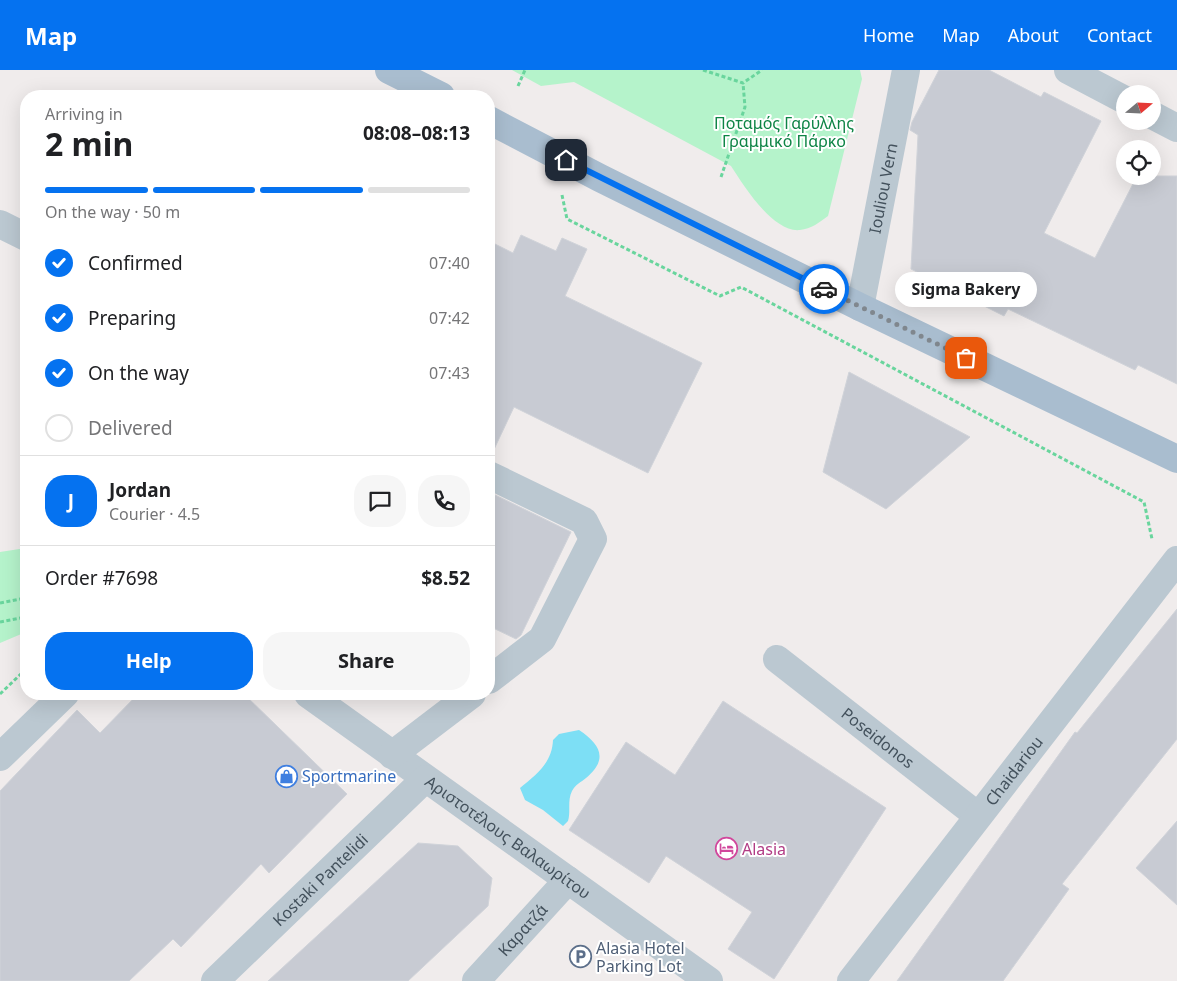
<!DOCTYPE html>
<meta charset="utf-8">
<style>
body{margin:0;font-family:"Noto Sans",sans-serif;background:#f6f6f6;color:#202124;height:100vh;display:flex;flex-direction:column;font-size:19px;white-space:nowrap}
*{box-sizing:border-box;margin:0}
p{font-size:16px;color:#757577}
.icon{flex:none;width:28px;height:28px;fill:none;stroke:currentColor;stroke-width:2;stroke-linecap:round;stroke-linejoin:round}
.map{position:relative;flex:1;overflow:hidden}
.drawer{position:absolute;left:20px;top:20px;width:475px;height:610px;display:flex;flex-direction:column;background:#fff;border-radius:20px;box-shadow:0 5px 20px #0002}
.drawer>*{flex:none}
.needle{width:32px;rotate:71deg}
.fabs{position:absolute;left:1116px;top:15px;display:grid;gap:10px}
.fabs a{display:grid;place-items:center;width:45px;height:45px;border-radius:50%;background:#fff;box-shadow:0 5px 20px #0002;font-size:25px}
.pin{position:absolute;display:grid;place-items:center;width:42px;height:42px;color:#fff;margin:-21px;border-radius:10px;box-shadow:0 2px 8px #0006}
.courier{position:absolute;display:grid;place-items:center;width:50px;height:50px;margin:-25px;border:4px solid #0572f0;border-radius:50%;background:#fff;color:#222;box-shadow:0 1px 6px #0007}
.bubble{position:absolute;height:35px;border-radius:18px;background:#fff;box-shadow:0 5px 20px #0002;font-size:16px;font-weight:700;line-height:35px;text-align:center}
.headline em{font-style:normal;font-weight:700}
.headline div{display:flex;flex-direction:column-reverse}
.headline{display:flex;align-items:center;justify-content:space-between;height:85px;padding:0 25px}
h1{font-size:32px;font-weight:700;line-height:38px}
.bar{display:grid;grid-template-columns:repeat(4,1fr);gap:8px 5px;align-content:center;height:60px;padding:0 25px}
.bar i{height:6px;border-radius:4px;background:#e0e0e0}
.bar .active{background:#0572f0}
.bar p{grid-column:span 4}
.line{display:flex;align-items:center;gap:12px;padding:0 25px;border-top:1px solid #e0e0e0}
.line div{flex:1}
.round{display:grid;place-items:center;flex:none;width:52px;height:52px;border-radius:20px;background:#f6f6f6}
ol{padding:0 25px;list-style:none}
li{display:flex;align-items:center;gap:15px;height:55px}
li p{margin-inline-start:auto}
li .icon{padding:5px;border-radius:50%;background:#0572f0;color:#fff;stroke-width:4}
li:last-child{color:#757577}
li i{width:28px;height:28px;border:2px solid #e0e0e0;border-radius:50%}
.action{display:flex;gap:10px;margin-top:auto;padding:10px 25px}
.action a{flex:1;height:58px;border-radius:20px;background:#0572f0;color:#fff;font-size:20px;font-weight:700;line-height:58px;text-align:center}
.action a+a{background:#f6f6f6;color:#202124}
header{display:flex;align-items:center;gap:30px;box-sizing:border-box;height:70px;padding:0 25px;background:#0572f0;color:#fff}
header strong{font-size:24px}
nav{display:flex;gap:28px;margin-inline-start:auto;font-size:18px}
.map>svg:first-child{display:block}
</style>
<header>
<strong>Map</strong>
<nav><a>Home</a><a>Map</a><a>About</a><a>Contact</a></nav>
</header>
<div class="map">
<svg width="1177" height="911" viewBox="0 0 1177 911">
<rect width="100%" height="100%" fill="#f0ecec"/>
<g fill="#b5f3cb">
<path d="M512,0h348l2,9 -34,137c-8,6 -17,13 -28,14 -27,3 -56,-44 -69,-64l-157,-84 -33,4z"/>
<path d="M26,478v84l-26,11v-91z"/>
</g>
<path fill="#7ddff5" d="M579,660c21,14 30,29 7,48 -5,4 -11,7 -14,13 -5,10 -1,20 -4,30l-5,5 -20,-16 -18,-10 -5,-12c17,-14 32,-25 33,-48l6,-6z"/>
<g fill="#c8cbd3" stroke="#d0d3d9">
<path d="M939,0h50l52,27 3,-5 57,29 -57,112 51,25 42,-82h40v208l-39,-19 -3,5 -127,-61 -4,7 -93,-47 7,-134 -8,-5 2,-8z"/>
<path d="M521,165l35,16 6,-13 25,11 -22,47 137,67 -54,110 -134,-66 -25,53v-219l24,12z"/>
<path d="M849,302l121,65 -84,72 -63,-37z"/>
<path d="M489,422l82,40 -50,103 -5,4 -27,-13z"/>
<path d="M1177,539v130l-115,145 7,5 -66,92h-106l178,-249 2,1z"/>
<path d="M138,624h106l103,100 -78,79 -8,-9 -80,83 -8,-8 -44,42h-129v-190l77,-81 23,23z"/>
<path d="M723,631l163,107 -112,171 -46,-30 24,-37 -86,-56 -17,27 -80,-53 57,-88 49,33z"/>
<path d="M1177,751v84l-41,-37z"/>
<path d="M418,773l40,3 34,32 -4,28 -80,75h-140z"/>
</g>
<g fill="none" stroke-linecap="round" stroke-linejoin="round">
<g stroke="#69d59d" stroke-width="3" stroke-dasharray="4 2.5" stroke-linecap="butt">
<path d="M703,0l40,13 19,-13"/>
<path d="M518,16l7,-16"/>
<path d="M721,107l24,-70 -2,-24"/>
<path d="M562,125l5,24 153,77 21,-9 403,215 8,37"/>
<path d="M0,533l26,-5"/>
<path d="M0,552l26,-5"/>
<path d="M0,624l26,-25"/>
</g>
<g stroke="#bbc8d1" stroke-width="28">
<path d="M1068,0l57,30"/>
<path d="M1152,45l25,13"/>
<path d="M0,154l26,13"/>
<path id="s1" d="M860,237l46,-237"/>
<path d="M489,405l95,46 9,18 -51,100 -53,41"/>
<path id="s2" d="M777,589l201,157"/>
<path id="s3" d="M308,624l401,287"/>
<path d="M392,685l80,-61"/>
<path d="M0,687l65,-63"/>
<path id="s4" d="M215,911l210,-202"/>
<path id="s5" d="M476,911l92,-101"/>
<path id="s6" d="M851,911l326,-421"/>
</g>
<g stroke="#a9bdcf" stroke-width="28">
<path d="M389,0l52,26"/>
<path d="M489,50l111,58 260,129 317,152"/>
</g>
</g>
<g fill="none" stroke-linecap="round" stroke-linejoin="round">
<path stroke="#80878e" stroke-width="5" stroke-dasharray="0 9" d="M824,219l142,69"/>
<path stroke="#0572f0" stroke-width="6" d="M566,90l258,129"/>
</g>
<defs>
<symbol id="shop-ring" viewBox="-11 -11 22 22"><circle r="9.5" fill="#fff" stroke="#3f7fe0" stroke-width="1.5"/><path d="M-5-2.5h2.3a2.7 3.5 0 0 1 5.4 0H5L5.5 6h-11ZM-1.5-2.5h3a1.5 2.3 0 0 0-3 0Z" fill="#3f7fe0"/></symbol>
<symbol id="hotel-ring" viewBox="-11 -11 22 22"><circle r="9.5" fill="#fff" stroke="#d1479c" stroke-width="1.5"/><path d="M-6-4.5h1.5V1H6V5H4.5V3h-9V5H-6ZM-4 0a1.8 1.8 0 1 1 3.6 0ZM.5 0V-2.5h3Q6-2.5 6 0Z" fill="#d1479c"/></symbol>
<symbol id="parking-ring" viewBox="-11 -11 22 22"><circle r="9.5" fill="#fff" stroke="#5c6f8a" stroke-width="1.5"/><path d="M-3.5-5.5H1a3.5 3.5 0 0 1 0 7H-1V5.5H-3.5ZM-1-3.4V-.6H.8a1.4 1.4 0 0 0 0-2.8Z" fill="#5c6f8a"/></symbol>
</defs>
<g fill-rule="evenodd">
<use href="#shop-ring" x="274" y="694" width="25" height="25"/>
<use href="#hotel-ring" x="714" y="766" width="25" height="25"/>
<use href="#parking-ring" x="568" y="874" width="25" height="25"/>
</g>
<g text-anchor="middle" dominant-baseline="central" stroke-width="4" stroke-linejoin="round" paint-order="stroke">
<g font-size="16" fill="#0d8445" stroke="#fff">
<text x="784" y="53">Ποταμός Γαρύλλης<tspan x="784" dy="18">Γραμμικό Πάρκο</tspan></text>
</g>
<g font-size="16" fill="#43515c" stroke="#fff">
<text stroke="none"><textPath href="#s1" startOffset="121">Iouliou Vern</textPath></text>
<text stroke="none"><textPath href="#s2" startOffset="128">Poseidonos</textPath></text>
<text stroke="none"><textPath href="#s6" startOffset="266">Chaidariou</textPath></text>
<text stroke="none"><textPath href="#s3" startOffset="246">Αριστοτέλους Βαλαωρίτου</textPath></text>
<text stroke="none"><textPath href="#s4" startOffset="146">Kostaki Pantelidi</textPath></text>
<text stroke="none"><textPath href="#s5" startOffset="69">Καρατζά</textPath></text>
</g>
<g font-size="16" fill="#366cbe" stroke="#fff" text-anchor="start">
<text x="302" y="706">Sportmarine</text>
</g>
<g font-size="16" fill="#b23c85" stroke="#fff" text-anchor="start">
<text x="742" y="779">Alasia</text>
</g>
<g font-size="16" fill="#4e5e75" stroke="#fff" text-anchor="start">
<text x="596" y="878">Alasia Hotel<tspan x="596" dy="18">Parking Lot</tspan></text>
</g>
</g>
</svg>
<div class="fabs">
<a><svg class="needle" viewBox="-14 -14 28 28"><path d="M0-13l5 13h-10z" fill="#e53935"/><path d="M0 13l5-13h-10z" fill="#757577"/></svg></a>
<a><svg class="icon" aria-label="locate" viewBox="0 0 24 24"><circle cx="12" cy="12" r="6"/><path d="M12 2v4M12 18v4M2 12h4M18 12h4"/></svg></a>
</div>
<div class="pin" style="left:966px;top:288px;background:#ea580c"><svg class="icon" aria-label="bag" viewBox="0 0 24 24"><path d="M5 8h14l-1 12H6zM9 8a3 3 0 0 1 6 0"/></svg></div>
<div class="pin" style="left:566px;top:90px;background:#1f2937"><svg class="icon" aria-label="home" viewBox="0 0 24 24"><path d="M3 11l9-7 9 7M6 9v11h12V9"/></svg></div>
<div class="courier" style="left:824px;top:219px"><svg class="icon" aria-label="car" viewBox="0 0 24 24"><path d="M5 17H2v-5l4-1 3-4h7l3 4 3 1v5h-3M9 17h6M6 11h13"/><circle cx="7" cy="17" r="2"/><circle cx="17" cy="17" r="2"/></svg></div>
<div class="bubble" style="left:895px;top:202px;width:142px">Sigma Bakery</div>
<section class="drawer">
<div class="headline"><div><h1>2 min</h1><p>Arriving in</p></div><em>08:08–08:13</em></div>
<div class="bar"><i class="active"></i><i class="active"></i><i class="active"></i><i></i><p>On the way · 50 m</p></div>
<ol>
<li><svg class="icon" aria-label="check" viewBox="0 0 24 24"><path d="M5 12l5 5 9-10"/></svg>Confirmed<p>07:40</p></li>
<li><svg class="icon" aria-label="check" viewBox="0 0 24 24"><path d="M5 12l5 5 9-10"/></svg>Preparing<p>07:42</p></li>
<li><svg class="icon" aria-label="check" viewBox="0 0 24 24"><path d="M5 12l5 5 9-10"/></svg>On the way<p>07:43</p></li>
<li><i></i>Delivered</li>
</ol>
<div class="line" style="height:90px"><b class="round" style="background:#0572f0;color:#fff">J</b><div><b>Jordan</b><p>Courier · 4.5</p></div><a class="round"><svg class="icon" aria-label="chat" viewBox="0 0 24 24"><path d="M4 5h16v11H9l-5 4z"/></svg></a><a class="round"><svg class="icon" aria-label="phone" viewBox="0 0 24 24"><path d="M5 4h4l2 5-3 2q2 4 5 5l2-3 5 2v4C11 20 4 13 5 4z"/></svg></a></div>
<div class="line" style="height:65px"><div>Order #7698</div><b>$8.52</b></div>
<div class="action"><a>Help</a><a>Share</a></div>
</section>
</div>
